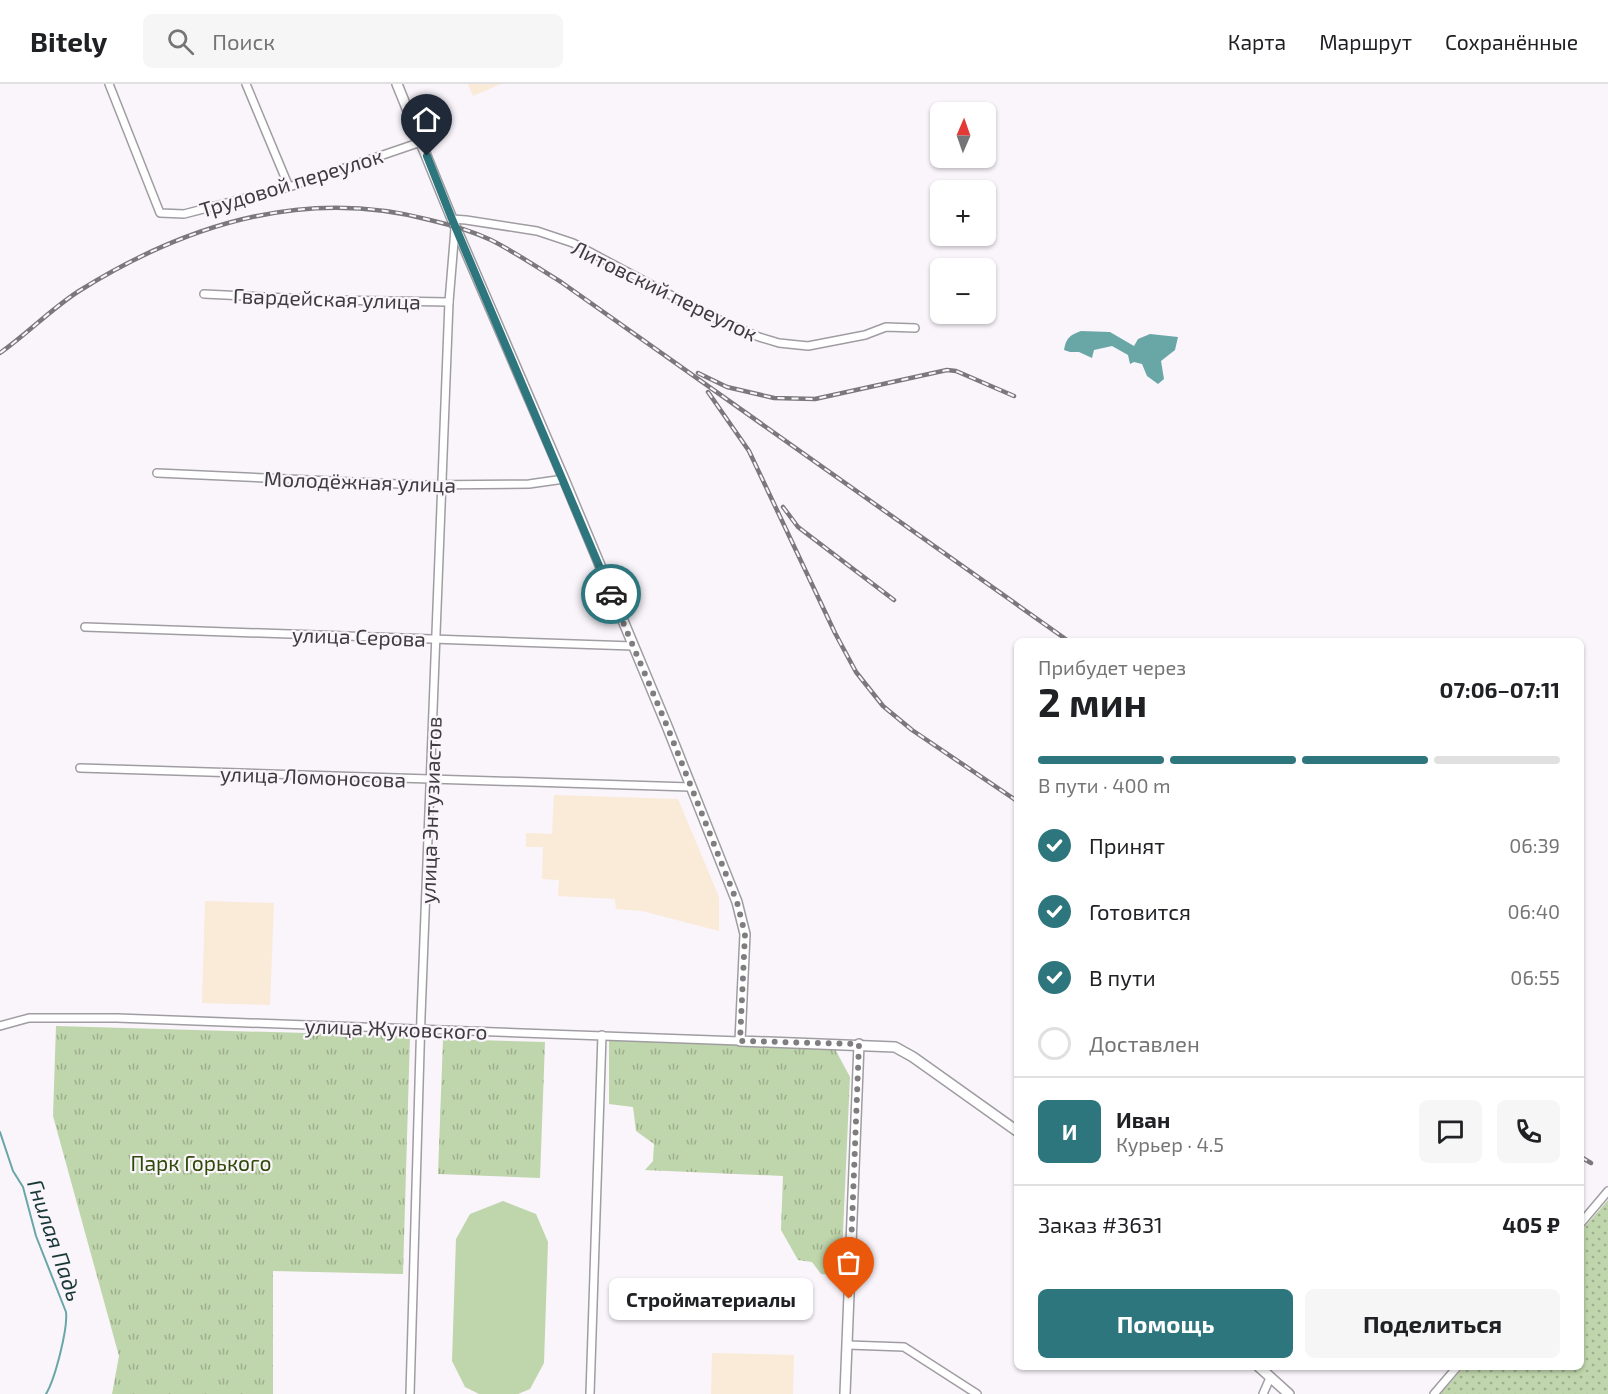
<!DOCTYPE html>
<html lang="ru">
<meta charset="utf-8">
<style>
body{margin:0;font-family:"Exo 2",sans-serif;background:#f6f6f6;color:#202124;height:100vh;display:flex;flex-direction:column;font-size:22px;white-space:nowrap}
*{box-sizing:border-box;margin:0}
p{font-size:20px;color:#757577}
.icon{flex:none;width:33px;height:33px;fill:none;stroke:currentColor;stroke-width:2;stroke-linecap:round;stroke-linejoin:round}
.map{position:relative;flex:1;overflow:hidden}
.side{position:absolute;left:1014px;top:554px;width:570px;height:732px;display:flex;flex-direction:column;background:#fff;border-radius:9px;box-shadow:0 2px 4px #0004}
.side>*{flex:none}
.needle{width:39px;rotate:2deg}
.controls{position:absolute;left:930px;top:18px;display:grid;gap:12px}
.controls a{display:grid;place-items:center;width:66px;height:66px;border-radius:9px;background:#fff;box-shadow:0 2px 4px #0004;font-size:30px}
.pin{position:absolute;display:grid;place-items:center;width:51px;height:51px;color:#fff;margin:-62px -26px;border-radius:50% 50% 50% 0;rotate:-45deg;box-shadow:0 0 6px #0007}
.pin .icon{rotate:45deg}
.courier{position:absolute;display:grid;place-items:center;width:60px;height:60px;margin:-30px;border:4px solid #2e767e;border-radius:50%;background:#fff;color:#222;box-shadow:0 2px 8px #0007}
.bubble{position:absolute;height:42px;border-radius:9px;background:#fff;box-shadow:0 2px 4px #0004;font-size:20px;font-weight:700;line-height:42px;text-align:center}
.headline em{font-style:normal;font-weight:700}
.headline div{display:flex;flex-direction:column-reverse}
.headline{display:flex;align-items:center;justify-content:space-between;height:102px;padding:0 24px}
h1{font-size:39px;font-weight:700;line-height:45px}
.bar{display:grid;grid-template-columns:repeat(4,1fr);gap:9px 6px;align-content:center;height:72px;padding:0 24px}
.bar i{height:8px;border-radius:4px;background:#e0e0e0}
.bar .selected{background:#2e767e}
.bar p{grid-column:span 4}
.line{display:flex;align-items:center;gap:15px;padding:0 24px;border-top:2px solid #e0e0e0}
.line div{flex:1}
.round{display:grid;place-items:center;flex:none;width:63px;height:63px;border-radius:9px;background:#f6f6f6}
ol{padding:0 24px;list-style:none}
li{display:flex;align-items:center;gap:18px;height:66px}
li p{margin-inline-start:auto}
li .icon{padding:6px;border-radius:50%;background:#2e767e;color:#fff;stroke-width:4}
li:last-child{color:#757577}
li i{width:33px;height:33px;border:3px solid #e0e0e0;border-radius:50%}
.action{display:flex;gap:12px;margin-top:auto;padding:12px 24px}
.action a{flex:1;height:69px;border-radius:9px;background:#2e767e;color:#fff;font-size:24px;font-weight:700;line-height:69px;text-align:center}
.action a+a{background:#f6f6f6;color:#202124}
header{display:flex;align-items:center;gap:36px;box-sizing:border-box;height:84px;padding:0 30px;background:#fff;border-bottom:2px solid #e0e0e0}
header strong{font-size:28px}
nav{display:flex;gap:33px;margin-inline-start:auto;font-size:21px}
.search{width:420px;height:54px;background:#f6f6f6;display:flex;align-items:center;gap:15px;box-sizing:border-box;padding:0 21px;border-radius:9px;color:#757577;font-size:22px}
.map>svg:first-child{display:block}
</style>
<header>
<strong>Bitely</strong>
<div class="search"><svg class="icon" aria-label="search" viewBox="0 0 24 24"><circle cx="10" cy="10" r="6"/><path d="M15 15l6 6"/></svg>Поиск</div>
<nav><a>Карта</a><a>Маршрут</a><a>Сохранённые</a></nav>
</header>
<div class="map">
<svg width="1608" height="1310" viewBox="0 0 1608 1310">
<defs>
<pattern id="grass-dots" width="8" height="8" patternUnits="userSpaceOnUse" patternTransform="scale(1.5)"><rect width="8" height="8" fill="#bfd5ab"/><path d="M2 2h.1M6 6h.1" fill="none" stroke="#9dae8d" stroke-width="1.8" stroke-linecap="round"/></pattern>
<pattern id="park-tufts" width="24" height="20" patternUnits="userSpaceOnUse" patternTransform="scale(1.5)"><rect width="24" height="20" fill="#bfd5ab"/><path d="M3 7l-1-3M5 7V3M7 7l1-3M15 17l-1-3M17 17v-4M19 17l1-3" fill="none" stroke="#9dae8d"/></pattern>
</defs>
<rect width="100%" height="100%" fill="#f9f5fb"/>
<g fill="#faead8">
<path d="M468,0h33l-28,12z"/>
<path d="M554,711l124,4 41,98v34l-77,-20 -26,-2 -1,-10 -57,-3 1,-16 -17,-1 1,-32h-17v-14l26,1z"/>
<path d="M205,817l69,2 -4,102 -68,-2z"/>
<path d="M712,1269l82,2 -1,39h-82z"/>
</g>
<path fill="url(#grass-dots)" d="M1608,1116v194h-168l24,-27 117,-1v-135z"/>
<g fill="url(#park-tufts)">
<path d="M56,942l354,10 -7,238 -130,-3v123h-161l7,-38 -66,-240z"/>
<path d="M443,955l102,3 -5,136 -102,-4z"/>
<path d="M609,956l226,9 15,28 -9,199 -20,-2 -9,-12 -14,-2 -17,-30 2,-54 -138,-6 8,-9 1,-17 -18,-13 -3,-24 -24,-3z"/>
</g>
<path fill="#bfd5ab" d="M503,1117l33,13 12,28 -4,121 -14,26 -12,5h-39l-14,-7 -13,-26 4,-122 14,-25z"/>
<path fill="#69a7a7" d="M1081,247l29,1 24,14 4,-7 12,-5 28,3 -3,13 -14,11 3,18 -6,5 -11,-8 -5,-12 -8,-2 -4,2 -2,-9 -16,-9 -18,4 -2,8 -13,-6h-9l-6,-2c2,-12 6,-15 17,-19z"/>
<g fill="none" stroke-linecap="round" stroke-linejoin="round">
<path stroke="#69a7a7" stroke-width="2" d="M0,1048l13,39 10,16 13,49 30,76c2,17 -11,67 -20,82"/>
<defs>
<g id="street">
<path d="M109,0l51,129 24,1 105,-27 132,-45"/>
<path d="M246,0l43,103"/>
<path d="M452,135l14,1 71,11 36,12 135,72 51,22 20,6 29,3 57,-11 21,-8 29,1"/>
<path d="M204,210l126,6 119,2"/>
<path d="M157,389l264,12 108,-1 35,-5"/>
<path d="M85,543l548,19"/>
<path d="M80,684l610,19"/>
<path d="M0,942l29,-8h88l623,23"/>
<path d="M1581,1139l27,-32"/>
<path d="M848,1261l56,2 73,47"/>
<path d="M410,1310l11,-378 28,-714 6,-73"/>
<path d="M590,1310l12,-359"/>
<path d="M1263,1310l7,-16"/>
<path d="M1434,1310l24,-28"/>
</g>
<g id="secondary">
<path d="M397,0l55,135 112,260 103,247 70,176 8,32 -5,107 155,6 18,10 104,74"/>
<path d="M1258,1282l31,28"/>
<path d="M845,1310l14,-350"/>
</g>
</defs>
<use href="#street" stroke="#a09da2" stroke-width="10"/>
<use href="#secondary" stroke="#a09da2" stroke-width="12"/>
<use href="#street" stroke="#fff" stroke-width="7"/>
<use href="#secondary" stroke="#fff" stroke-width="9"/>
<defs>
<g id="rail">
<path d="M0,269c27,-19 51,-44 79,-62 107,-67 227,-104 351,-71 21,5 42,11 61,20 24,12 47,28 70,42l506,358"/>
<path d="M698,289l29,14 47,11 41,1 132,-29 9,1 58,25"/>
<path d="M708,308l41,59 86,182 21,39 27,34 29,24 105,71"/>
<path d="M783,423l15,20 96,73"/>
<path d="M1581,1073l10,6"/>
</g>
</defs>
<use href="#rail" stroke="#7a787b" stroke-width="4.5"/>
<use href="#rail" stroke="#f9f5fb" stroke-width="2" stroke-dasharray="7" stroke-linecap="butt"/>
</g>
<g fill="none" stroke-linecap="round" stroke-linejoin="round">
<path stroke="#7f7d80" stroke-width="6" stroke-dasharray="0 10.8" d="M611,510l56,132 70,176 8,32 -5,107 119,3 -10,255"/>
<path stroke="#2e767e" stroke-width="8" d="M427,72l25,63 159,375"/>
</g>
<g text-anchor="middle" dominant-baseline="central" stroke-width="4.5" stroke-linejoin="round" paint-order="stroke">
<g font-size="21" fill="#3e3c3e" stroke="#f9f5fb">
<text transform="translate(291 98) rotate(-17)">Трудовой переулок</text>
<text transform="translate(665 206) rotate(26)">Литовский переулок</text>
<text transform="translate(327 214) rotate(2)">Гвардейская улица</text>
<text transform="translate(360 397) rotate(2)">Молодёжная улица</text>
<text transform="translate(359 552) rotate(2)">улица Серова</text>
<text transform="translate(313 692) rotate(2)">улица Ломоносова</text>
<text transform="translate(430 726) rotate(-88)">улица Энтузиастов</text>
<text transform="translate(396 944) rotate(2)">улица Жуковского</text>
</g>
<g font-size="21" fill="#2f4908" stroke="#f9f5fb">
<text x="201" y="1078">Парк Горького</text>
</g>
<g font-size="22" font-style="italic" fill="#193838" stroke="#f9f5fb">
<text transform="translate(56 1156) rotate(71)">Гнилая Падь</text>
</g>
</g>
</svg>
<div class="controls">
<a><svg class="needle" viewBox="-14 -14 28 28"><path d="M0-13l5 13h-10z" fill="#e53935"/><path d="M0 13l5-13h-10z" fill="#757577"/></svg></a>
<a>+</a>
<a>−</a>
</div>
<div class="pin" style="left:849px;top:1215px;background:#ea580c"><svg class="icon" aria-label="bag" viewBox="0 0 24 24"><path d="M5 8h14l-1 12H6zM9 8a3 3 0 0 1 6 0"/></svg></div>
<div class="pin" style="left:427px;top:72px;background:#1f2937"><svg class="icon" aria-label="home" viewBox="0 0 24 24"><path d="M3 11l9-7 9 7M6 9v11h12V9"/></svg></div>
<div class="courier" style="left:611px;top:510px"><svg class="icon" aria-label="car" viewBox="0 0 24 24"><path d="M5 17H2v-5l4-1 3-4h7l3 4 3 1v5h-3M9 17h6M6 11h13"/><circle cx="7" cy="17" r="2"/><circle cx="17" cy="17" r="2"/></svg></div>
<div class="bubble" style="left:609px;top:1194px;width:204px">Стройматериалы</div>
<section class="side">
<div class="headline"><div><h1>2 мин</h1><p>Прибудет через</p></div><em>07:06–07:11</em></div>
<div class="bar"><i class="selected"></i><i class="selected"></i><i class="selected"></i><i></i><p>В пути · 400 m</p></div>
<ol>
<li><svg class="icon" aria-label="check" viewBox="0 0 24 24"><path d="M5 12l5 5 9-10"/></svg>Принят<p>06:39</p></li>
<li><svg class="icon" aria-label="check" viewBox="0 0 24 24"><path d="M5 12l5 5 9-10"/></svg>Готовится<p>06:40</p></li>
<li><svg class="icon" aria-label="check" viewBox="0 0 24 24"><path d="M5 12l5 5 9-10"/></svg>В пути<p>06:55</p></li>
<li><i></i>Доставлен</li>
</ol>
<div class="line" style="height:108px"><b class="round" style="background:#2e767e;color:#fff">И</b><div><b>Иван</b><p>Курьер · 4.5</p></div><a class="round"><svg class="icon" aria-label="chat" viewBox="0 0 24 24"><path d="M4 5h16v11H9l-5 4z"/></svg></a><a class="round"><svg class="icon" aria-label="phone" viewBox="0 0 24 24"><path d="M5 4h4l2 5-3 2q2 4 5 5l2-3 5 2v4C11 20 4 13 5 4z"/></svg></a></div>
<div class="line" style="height:78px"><div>Заказ #3631</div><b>405 ₽</b></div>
<div class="action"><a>Помощь</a><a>Поделиться</a></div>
</section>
</div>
